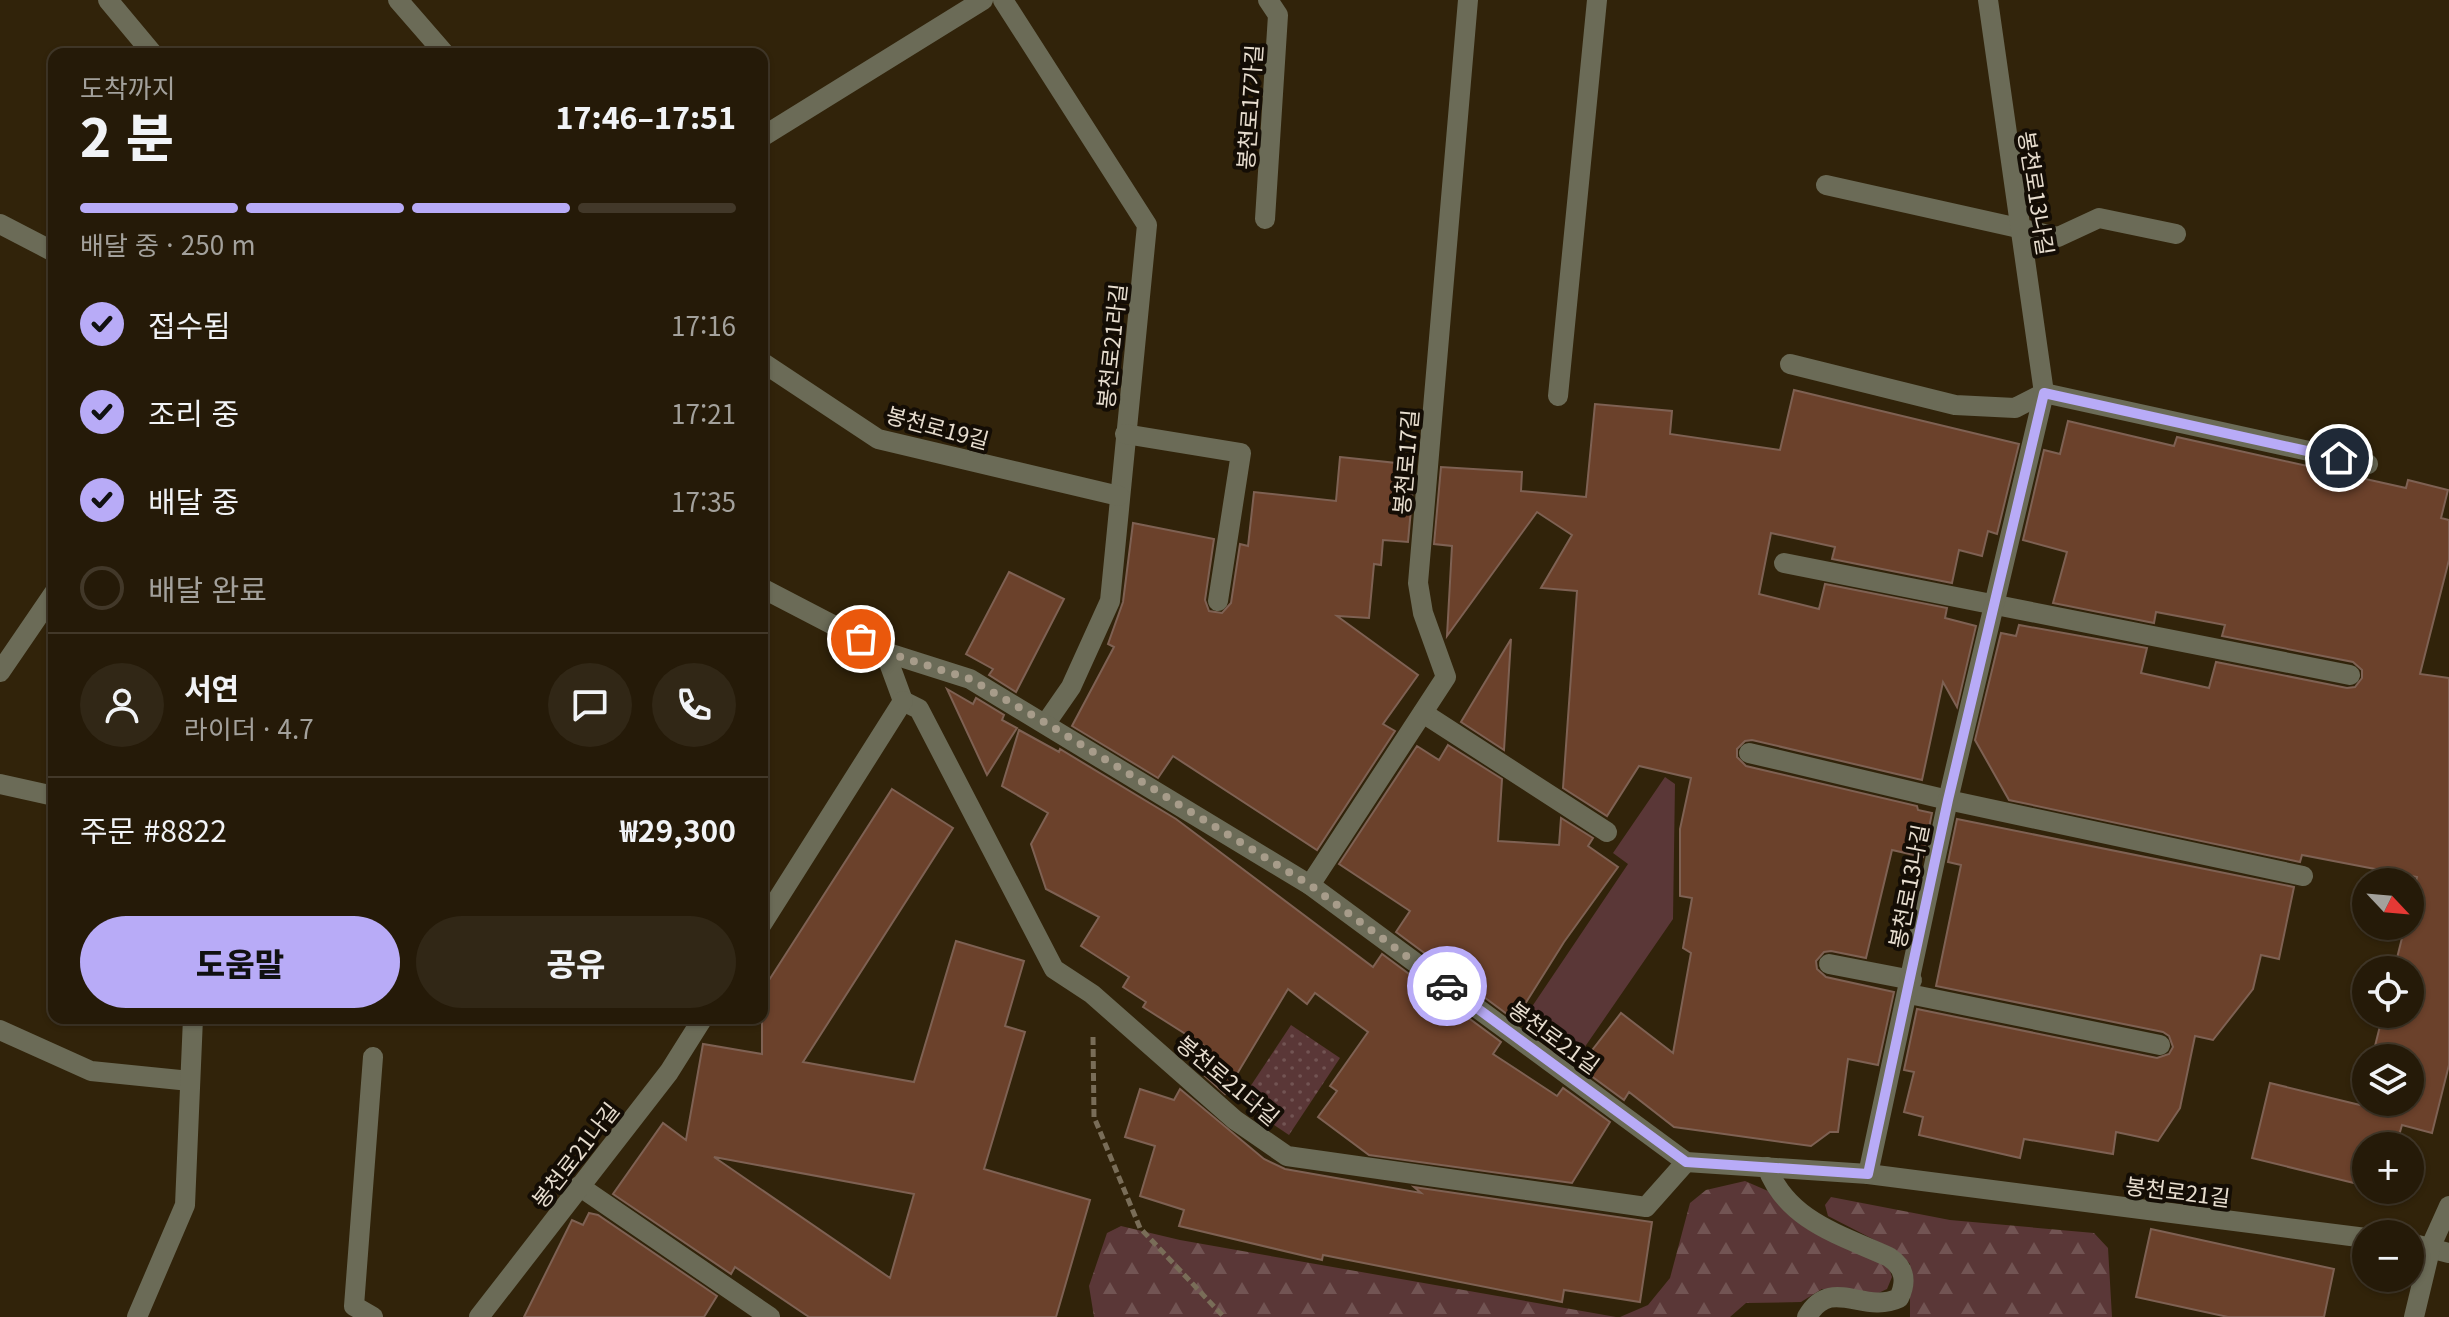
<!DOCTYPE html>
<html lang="ko">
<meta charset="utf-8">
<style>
body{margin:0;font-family:Georgia,"Noto Sans KR",serif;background:#312716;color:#f1f3f6;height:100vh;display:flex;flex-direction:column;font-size:30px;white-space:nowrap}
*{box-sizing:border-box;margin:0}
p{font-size:26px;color:#a3a19c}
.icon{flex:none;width:44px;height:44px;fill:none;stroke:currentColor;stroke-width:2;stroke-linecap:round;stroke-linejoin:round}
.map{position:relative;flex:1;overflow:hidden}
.drawer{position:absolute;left:48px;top:48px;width:720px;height:976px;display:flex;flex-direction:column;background:#251a08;border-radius:16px;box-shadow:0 2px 6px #0004,0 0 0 2px #423829}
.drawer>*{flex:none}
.needle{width:52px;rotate:116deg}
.controls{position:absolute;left:2352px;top:868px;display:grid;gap:16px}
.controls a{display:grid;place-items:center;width:72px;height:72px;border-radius:50%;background:#251a08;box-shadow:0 2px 6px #0004,0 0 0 2px #423829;font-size:40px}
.pin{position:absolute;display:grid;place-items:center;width:68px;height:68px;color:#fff;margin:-34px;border:4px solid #fff;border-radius:50%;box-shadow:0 2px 8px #0007}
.courier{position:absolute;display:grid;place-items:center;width:80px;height:80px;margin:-40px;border:6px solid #b8abf7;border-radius:50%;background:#fff;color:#222;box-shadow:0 2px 10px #0007}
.head em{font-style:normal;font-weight:800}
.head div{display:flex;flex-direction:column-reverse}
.head{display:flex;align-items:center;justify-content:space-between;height:136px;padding:0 32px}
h1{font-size:52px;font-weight:800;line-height:60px}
.bar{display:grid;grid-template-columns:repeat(4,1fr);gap:12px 8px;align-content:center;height:96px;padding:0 32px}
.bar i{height:10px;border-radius:6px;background:#423829}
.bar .on{background:#b8abf7}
.bar p{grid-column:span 4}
.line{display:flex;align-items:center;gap:20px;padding:0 32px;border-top:2px solid #423829}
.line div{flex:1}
.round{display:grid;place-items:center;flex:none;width:84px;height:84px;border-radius:42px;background:#312716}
ol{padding:0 32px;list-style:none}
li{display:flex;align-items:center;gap:24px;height:88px}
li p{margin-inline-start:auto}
li .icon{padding:8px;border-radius:50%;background:#b8abf7;color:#111;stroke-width:4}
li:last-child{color:#a3a19c}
li i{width:44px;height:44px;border:4px solid #423829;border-radius:50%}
.button{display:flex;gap:16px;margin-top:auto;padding:16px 32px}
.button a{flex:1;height:92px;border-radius:48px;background:#b8abf7;color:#111;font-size:32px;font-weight:800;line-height:92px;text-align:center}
.button a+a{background:#312716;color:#f1f3f6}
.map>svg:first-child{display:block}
</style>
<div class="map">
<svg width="2449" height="1317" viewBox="0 0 2449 1317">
<defs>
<pattern id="grass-dots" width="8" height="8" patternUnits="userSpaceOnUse" patternTransform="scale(2)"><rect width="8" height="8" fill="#5a3737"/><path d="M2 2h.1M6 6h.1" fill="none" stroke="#725453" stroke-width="1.8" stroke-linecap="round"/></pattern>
<pattern id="forest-firs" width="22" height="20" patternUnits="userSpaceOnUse" patternTransform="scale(2)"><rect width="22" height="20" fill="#5a3737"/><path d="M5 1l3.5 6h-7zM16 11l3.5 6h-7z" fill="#725453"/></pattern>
</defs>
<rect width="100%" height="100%" fill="#31230a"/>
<path fill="url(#grass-dots)" d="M1291,1025l49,33 -51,77 -49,-33z"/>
<g fill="url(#forest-firs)">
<path d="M1745,1181l23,10 27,28 93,46 4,12 -5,12 -13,6 -52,-6 -21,13 -55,1 -16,14h-110l28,-12 22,-27 20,-75 16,-13z"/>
<path d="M1831,1197l119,23 144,13 14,15 4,69h-202v-53l-12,-12 -70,-36 -3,-11z"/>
<path d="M1121,1226l59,14 436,77h-522l-5,-31 18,-53z"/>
</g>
<path fill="#5a3737" d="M1665,777l10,7 -2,135 -93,135 -55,-37 103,-153 -15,-11z"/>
<g fill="#6b412b" stroke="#7e6153" stroke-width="2" fill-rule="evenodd">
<path d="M1794,390l225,54 -22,90 -9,-3 -6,25 -23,-6 -7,33 -120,-24 3,-12 -64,-14 -12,61 60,15 6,-25 122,24 -2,10 31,8 -19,81 -14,-25 -21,98 -170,-40 -7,1 -8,8v8l9,9 171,40 1,4 14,3 -9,44 -31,-7 -26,108 -35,-7 -7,1 -8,9 1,8 9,8 68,15 -16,73 -30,-6 -10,73h-8l-19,14 -137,-19 -45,-35 -5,8 -45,-33 42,-54 52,40 18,-100 -8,-5 9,-50 -12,-2v-67l11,-51 -52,-12 -32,50 -44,-28 14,-197 -36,-3 31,-53 -35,-23 -90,124 5,-90 -18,-2 7,-77 81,5 -1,19 65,6 9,-93 77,7 -2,23 110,16z"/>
<path d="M2068,421l106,25 3,-9 229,51 2,-8 40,10 -7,28 8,2v40l-29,114 29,4v387l-17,68 -30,-8 -6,21h-30v40l-114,-28 18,-75 90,22 6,-23v20h44v-44h-38l11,-44h27v-44h-16l11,-44h5v-21l7,-28 -115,-22 -2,7 -291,-62 -34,-60 26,-107 15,3 3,-11 128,23 -6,25 68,15 7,-26 131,26 8,-1 7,-9v-8l-9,-8 -131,-26 3,-11 -69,-13 -2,11 -101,-20 14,-51 -44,-12 21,-90 16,4z"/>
<path d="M1340,457l75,8 -7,77 -25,-2 -2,25 -7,-1 -5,54 -32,-2 81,59 -35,49 12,7 -78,119 -144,-94 -15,22 -86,-52 42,-79 -6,-3 15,-42 10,-79 81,16 -9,61 4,11 13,2 9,-10 9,-59 8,2 6,-54 82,9z"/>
<path d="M1009,572l55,27 -48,93 -27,-17 4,-6 -27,-15z"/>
<path d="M1511,639l-7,111 -43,-28z"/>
<path d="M947,689l26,15 3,-6 28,17 -2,5 15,8 -30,47z"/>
<path d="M1019,730l40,22 1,-3 116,70 197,148 9,-13 119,88 -8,12 64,42 6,-8 47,34 -38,61 -203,-28 -51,-38 19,-26 -7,-5 38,-54 -53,-39 -8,11 -19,-15 -63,105 -31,-28 12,-19 -63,-40 3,-5 -23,-15 6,-10 -48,-31 18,-29 -53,-28 -15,-45 17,-31 -46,-27z"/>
<path d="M1448,745l54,34 -4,62 61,4 2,-27 32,20 -5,8 30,21 -54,75 -49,78 -119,-88 14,-21 -71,-47 78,-118 22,14z"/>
<path d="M892,789l61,39 -150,234 111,20 42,-141 68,20 -19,65 20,6 -41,137 106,31 -34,117h-247l-74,-50 -4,7 -118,-80 50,-71 23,17 17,-96 59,10v-63zM714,1157l200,37 -24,84z"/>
<path d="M1957,819l337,68 -15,72 -18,-4 -8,34 -40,51 -18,-4 -15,72 -22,33 -42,-9 -3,22 -89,-15 -4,19 -101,-23 4,-18 -19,-5 10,-40 -10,-2 13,-61 240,49 12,-4 4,-7 -4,-11 -6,-4 -227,-46 25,-121 -13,-3z"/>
<path d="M1140,1089l34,11 6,-11 84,70 21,10 136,24 -7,-6 238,35 -12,80 -76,-12 -2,12 -239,-47 -1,5 -143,-34 5,-16 -44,-14 15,-50 -30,-9z"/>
<path d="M589,1213l9,2 119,81 -13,21h-180l48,-97 11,5z"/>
<path d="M2151,1229l183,40 -10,48h-96l-92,-20z"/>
</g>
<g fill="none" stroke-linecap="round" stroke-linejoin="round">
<path stroke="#796d58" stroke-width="5" stroke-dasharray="8 4" stroke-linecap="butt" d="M1093,1037l1,80 46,111 84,89"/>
<g stroke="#6b6b57" stroke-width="20">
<path d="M108,0l45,54"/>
<path d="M398,0l47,54"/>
<path d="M1003,0l144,225 -37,376 -39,86 -25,36"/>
<path d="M762,137l221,-137"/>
<path d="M1826,185l232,52 41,-19 77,16"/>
<path d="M1265,219l13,-204 -10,-15"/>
<path d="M0,224l54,28"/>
<path d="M762,362l116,77 241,57"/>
<path d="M1790,364l165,41 60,3 29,-15 324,71"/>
<path d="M1558,396l39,-396"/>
<path d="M1125,434l116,19 -23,148"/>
<path d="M1784,563l566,112"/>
<path d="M762,588l123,64 85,27 340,206 376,277 182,12 498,64"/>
<path d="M885,652l18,49"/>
<path d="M0,672l54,-79"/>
<path d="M903,701l16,8 135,260 38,25 143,126 52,36 359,51 40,-45"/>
<path d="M1423,713l184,119"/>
<path d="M1749,753l199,47 355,76"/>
<path d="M0,784l54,12"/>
<path d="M1310,885l136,-208 -23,-64 -5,-30 50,-583"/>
<path d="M762,924l141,-223"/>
<path d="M1829,964l83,16"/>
<path d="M1909,994l251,51"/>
<path d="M0,1030l91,41 99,10"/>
<path d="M373,1057l-19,249 19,11"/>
<path d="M1767,1167c20,54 74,68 122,90 16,11 18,24 10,41 -36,17 -68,-23 -92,19"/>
<path d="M1868,1174l80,-374 96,-407 -56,-393"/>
<path d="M579,1186l191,131"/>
<path d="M2410,1243l39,10"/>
<path d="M137,1317l48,-112 8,-187"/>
<path d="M479,1317l190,-245 34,-54"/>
<path d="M2414,1317l17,-71 18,-40"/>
</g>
</g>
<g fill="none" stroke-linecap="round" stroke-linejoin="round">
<path stroke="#a79c8a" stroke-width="8" stroke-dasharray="0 14.4" d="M861,639l24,13 85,27 76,44 264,162 137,101"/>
<path stroke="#b8abf7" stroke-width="10" d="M1447,986l239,176 182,12 80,-374 96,-407 295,65"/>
</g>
<g text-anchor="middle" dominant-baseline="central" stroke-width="8" stroke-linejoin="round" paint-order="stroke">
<g font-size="22" fill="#e7ddcf" stroke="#140d05">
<text transform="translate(1248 107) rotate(-86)">봉천로17가길</text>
<text transform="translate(2038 193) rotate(81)">봉천로13나길</text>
<text transform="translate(1110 346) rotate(-84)">봉천로21라길</text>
<text transform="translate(938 426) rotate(15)">봉천로19길</text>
<text transform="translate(1404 462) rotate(-85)">봉천로17길</text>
<text transform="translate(1907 886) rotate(-79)">봉천로13나길</text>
<text transform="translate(1555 1036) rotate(36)">봉천로21길</text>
<text transform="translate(1229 1079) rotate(40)">봉천로21다길</text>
<text transform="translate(574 1154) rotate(-52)">봉천로21나길</text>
<text transform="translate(2178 1190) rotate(7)">봉천로21길</text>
</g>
</g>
</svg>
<div class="controls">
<a><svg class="needle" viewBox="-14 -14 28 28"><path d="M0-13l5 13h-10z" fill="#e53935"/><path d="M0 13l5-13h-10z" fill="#a3a19c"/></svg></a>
<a><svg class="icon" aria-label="locate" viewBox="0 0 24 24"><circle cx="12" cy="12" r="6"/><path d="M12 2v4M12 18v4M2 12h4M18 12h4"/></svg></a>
<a><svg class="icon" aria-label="layers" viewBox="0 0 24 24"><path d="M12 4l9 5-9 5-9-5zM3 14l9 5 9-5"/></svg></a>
<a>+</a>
<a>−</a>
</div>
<div class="pin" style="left:861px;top:639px;background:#ea580c"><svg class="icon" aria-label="bag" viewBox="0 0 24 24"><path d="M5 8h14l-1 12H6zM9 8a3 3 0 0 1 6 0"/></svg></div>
<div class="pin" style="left:2339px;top:458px;background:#1f2937"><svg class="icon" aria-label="home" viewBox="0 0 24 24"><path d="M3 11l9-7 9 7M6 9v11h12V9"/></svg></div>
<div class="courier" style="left:1447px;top:986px"><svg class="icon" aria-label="car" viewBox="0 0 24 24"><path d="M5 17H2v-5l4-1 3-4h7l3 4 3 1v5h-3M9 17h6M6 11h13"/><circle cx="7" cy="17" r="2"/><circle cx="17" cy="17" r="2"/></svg></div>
<section class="drawer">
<div class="head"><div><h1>2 분</h1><p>도착까지</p></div><em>17:46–17:51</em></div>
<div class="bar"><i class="on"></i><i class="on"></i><i class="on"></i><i></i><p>배달 중 · 250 m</p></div>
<ol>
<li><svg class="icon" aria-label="check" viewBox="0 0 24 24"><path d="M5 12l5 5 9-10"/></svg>접수됨<p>17:16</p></li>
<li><svg class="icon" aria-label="check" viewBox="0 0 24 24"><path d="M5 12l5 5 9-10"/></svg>조리 중<p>17:21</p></li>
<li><svg class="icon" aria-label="check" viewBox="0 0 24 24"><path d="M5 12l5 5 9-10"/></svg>배달 중<p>17:35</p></li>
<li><i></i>배달 완료</li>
</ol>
<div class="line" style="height:144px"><a class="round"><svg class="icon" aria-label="person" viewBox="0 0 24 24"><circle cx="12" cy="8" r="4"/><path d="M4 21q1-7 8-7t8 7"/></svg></a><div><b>서연</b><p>라이더 · 4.7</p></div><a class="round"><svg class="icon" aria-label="chat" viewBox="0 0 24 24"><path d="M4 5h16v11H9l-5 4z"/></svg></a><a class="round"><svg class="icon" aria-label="phone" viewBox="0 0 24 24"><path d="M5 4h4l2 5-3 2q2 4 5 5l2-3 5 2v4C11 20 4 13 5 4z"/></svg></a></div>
<div class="line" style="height:104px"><div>주문 #8822</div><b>₩29,300</b></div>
<div class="button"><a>도움말</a><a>공유</a></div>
</section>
</div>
